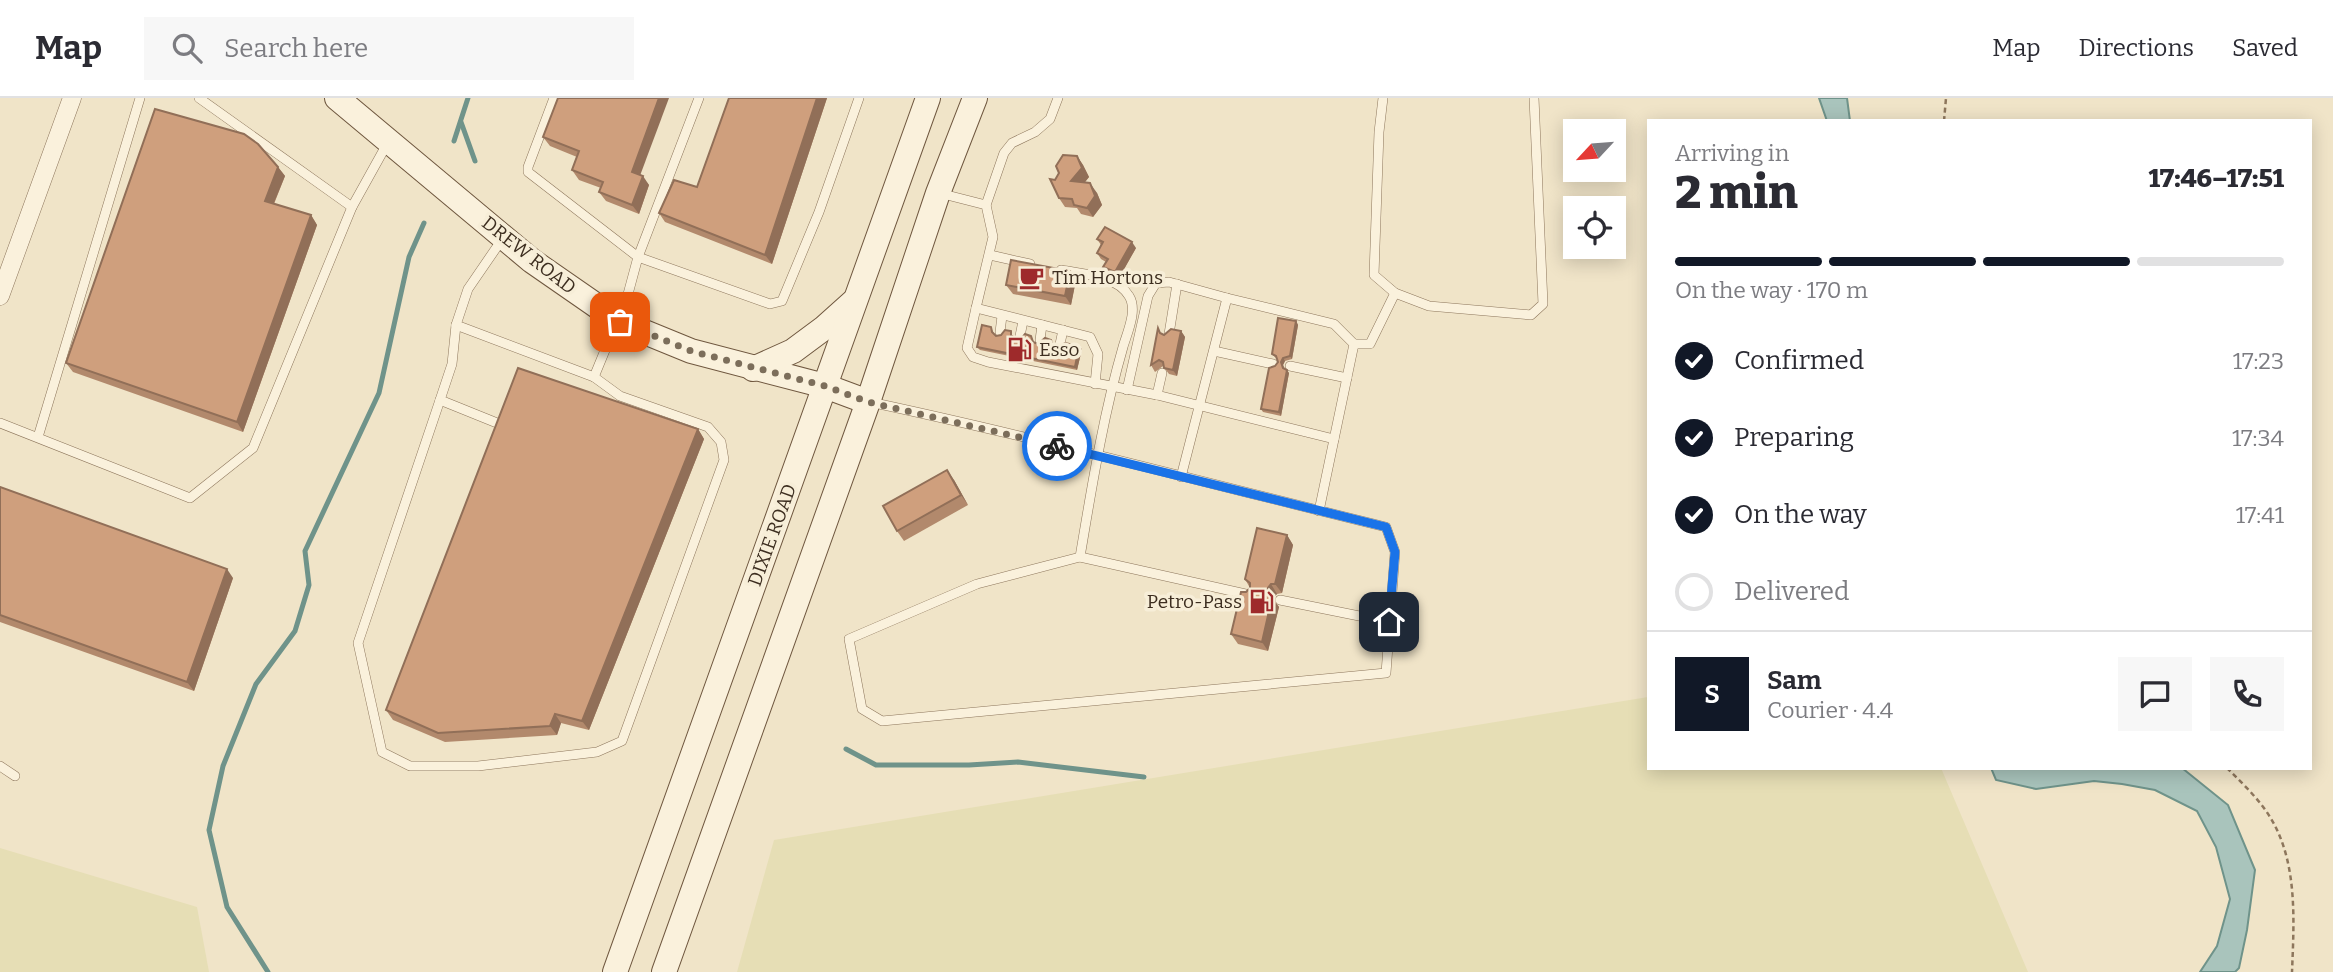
<!DOCTYPE html>
<meta charset="utf-8">
<style>
body{margin:0;font-family:Bitter,serif;background:#f7f7f7;color:#2b2b33;height:100vh;display:flex;flex-direction:column;font-size:26px;white-space:nowrap}
*{box-sizing:border-box;margin:0}
p{font-size:23px;color:#7c7c81}
.icon{flex:none;width:38px;height:38px;fill:none;stroke:currentColor;stroke-width:2;stroke-linecap:round;stroke-linejoin:round}
.map{position:relative;flex:1;overflow:hidden}
.details{position:absolute;left:1647px;top:21px;width:665px;height:651px;display:flex;flex-direction:column;background:#fff;border-radius:0px;box-shadow:0 4px 18px #0003}
.details>*{flex:none}
.needle{width:46px;rotate:244deg}
.fabs{position:absolute;left:1563px;top:21px;display:grid;gap:14px}
.fabs a{display:grid;place-items:center;width:63px;height:63px;border-radius:0px;background:#fff;box-shadow:0 4px 18px #0003;font-size:35px}
.pin{position:absolute;display:grid;place-items:center;width:60px;height:60px;color:#fff;margin:-30px;border-radius:14px;box-shadow:0 4px 10px #0006}
.courier{position:absolute;display:grid;place-items:center;width:70px;height:70px;margin:-35px;border:5px solid #1a73e8;border-radius:50%;background:#fff;color:#222;box-shadow:0 2px 9px #0007}
.headline em{font-style:normal;font-weight:800}
.headline div{display:flex;flex-direction:column-reverse}
.headline{display:flex;align-items:center;justify-content:space-between;height:119px;padding:0 28px}
h1{font-size:46px;font-weight:800;line-height:52px}
.bar{display:grid;grid-template-columns:repeat(4,1fr);gap:10px 7px;align-content:center;height:84px;padding:0 28px}
.bar i{height:9px;border-radius:5px;background:#e1e1e2}
.bar .on{background:#111827}
.bar p{grid-column:span 4}
.line{display:flex;align-items:center;gap:18px;padding:0 28px;border-top:2px solid #e1e1e2}
.line div{flex:1}
.round{display:grid;place-items:center;flex:none;width:74px;height:74px;border-radius:0px;background:#f7f7f7}
ol{padding:0 28px;list-style:none}
li{display:flex;align-items:center;gap:21px;height:77px}
li p{margin-inline-start:auto}
li .icon{padding:7px;border-radius:50%;background:#111827;color:#fff;stroke-width:4}
li:last-child{color:#7c7c81}
li i{width:38px;height:38px;border:4px solid #e1e1e2;border-radius:50%}
header{display:flex;align-items:center;gap:42px;box-sizing:border-box;height:98px;padding:0 35px;background:#fff;border-bottom:2px solid #e1e1e2}
header strong{font-size:33px}
nav{display:flex;gap:38px;margin-inline-start:auto;font-size:24px}
.search{width:490px;height:63px;background:#f7f7f7;display:flex;align-items:center;gap:18px;box-sizing:border-box;padding:0 24px;border-radius:0px;color:#7c7c81;font-size:26px}
.map>svg:first-child{display:block}
</style>
<header>
<strong>Map</strong>
<div class="search"><svg class="icon" aria-label="search" viewBox="0 0 24 24"><circle cx="10" cy="10" r="6"/><path d="M15 15l6 6"/></svg>Search here</div>
<nav><a>Map</a><a>Directions</a><a>Saved</a></nav>
</header>
<div class="map">
<svg width="2333" height="874" viewBox="0 0 2333 874">
<rect width="100%" height="100%" fill="#f0e4c8"/>
<g fill="#e6deb5">
<path d="M1648,599v71h293l87,204h-1291l37,-132z"/>
<path d="M0,750l197,59 12,65h-209z"/>
</g>
<g fill="#a9c4bc" stroke="#6f938a" stroke-width="2">
<path d="M1819,0h28l3,23h-23z"/>
<path d="M1991,670h191l46,37 27,65 -8,60 -8,38 -4,4h-35l17,-26 13,-47 -14,-52 -19,-36 -42,-21 -33,-6 -28,-3 -58,8 -40,-9z"/>
</g>
<g fill="none" stroke-linecap="round" stroke-linejoin="round">
<g stroke="#6f938a" stroke-width="5">
<path d="M461,24l14,39"/>
<path d="M454,43l14,-43"/>
<path d="M846,651l30,16h93l49,-3 126,15"/>
<path d="M268,874l-41,-65 -18,-77 14,-64 33,-82 39,-53 14,-46 -4,-34 74,-158 30,-136 15,-34"/>
</g>
<defs>
<g id="lane">
<path d="M199,0l153,109"/>
<path d="M554,0l-26,69v5l110,85 132,47 12,-3 37,-89 40,-114"/>
<path d="M1383,0l-4,34 -5,143 21,18 34,13 102,9 12,-11 -9,-206"/>
<path d="M939,95l47,12 7,32 -17,71 114,29 8,17 -3,30"/>
<path d="M986,107l18,-52 8,-10 23,-11 15,-13 8,-21"/>
<path d="M503,140l-35,51 -12,36 138,52 23,-56"/>
<path d="M990,157l40,9"/>
<path d="M976,210l-9,40 6,9 15,5 169,33 177,44"/>
<path d="M621,222l17,-63 61,-159"/>
<path d="M456,227l-4,39 -12,36 57,23"/>
<path d="M1000,234l2,-16"/>
<path d="M1169,236l8,-50"/>
<path d="M1020,238l3,-15"/>
<path d="M1040,242l2,-15"/>
<path d="M1060,246l3,-14"/>
<path d="M1354,246h16l25,-51"/>
<path d="M1214,253l59,13"/>
<path d="M1290,268l57,12"/>
<path d="M1127,292l21,-94 8,-13 13,-1 58,16"/>
<path d="M1157,297l5,-22"/>
<path d="M440,302l-82,243 24,109 28,14h68l119,-14 25,-11 102,-281 -3,-18 -13,-15 -88,-31 -26,-19"/>
<path d="M870,304c173,37 344,83 516,125l9,25 -9,121 -504,48 -20,-12 -13,-70 128,-55 103,-27c12,-71 23,-141 43,-210 4,-14 15,-37 6,-51 -12,-21 -47,-22 -68,-26"/>
<path d="M0,325l190,75 63,-50 99,-241 35,-63"/>
<path d="M38,339l102,-339"/>
<path d="M1181,379l46,-179 107,26 20,20 -35,167"/>
<path d="M1080,459l170,38"/>
<path d="M1280,502l109,22"/>
<path d="M0,668l15,10"/>
</g>
<path id="street" d="M0,198l72,-198"/>
<g id="secondary">
<path d="M337,0l195,163 88,61 71,29 134,35 43,16"/>
<path d="M753,271l40,-18 31,-23 29,-26"/>
<path d="M615,874l313,-874"/>
<path d="M664,874l204,-570 70,-209 37,-95"/>
</g>
</defs>
<use href="#lane" stroke="#8d765c" stroke-width="10"/>
<use href="#street" stroke="#8d765c" stroke-width="19"/>
<use href="#secondary" stroke="#6f573f" stroke-width="26"/>
<g stroke="#8d765c" stroke-width="2.5" stroke-dasharray="5 3.5" stroke-linecap="butt">
<path d="M1944,23l2,-23"/>
<path d="M2227,670c15,15 32,31 43,49 28,45 24,104 22,155"/>
</g>
<use href="#lane" stroke="#faf1dc" stroke-width="9"/>
<use href="#street" stroke="#faf1dc" stroke-width="18"/>
<use href="#secondary" stroke="#faf1dc" stroke-width="24"/>
</g>
<g fill="#b2896c">
<path d="M729,0h98l-55,166 -107,-42 -6,-9 38,-26z"/>
<path d="M543,39l97,38 9,10 -10,29 -33,-13 -7,-9 2,-4 -22,-8 -7,-10 5,-13 -27,-11z"/>
<path d="M1077,58l6,9 6,12 -5,6 13,10 5,12 -9,12 -12,-3 -4,-6 -12,-1 -6,-9 -4,-18 4,-7z"/>
<path d="M278,69l7,9 -11,28 37,11 6,10 -74,207 -170,-60 -7,-9z"/>
<path d="M1097,141l39,9 -17,30 -11,-5 -5,-6 3,-5 -5,-3 -4,-6 4,-8z"/>
<path d="M1070,173l6,9 -5,25 -58,-11 -7,-9z"/>
<path d="M1296,223l2,4 -6,34 -7,2 -2,4 1,3 5,5 -8,43 -18,-4 -2,-3 17,-47 -1,-3 -5,-5z"/>
<path d="M991,229l3,7 2,2 17,-1 1,3 2,2 5,-1 10,-3 3,6 4,2 13,-4 3,6 3,2 22,-2 3,3 -5,21 -97,-20 -3,-3z"/>
<path d="M1181,233l4,6 -8,39 -8,-2 -6,-8 -8,6 -4,-7 11,-31 2,1z"/>
<path d="M698,331l6,10 -115,291 -28,-7 -4,12 -112,7 -52,-22 -7,-10z"/>
<path d="M954,382l14,25 -64,36 -7,-10z"/>
<path d="M0,389l233,91 -39,113 -194,-69z"/>
<path d="M1287,437l6,10 -11,48 -5,1 -4,4 6,9 -11,44 -30,-7 -7,-10 15,-42 4,-4 -5,-9z"/>
</g>
<g fill="#916f58">
<path d="M659,0h10l-31,83 -6,-9z"/>
<path d="M817,0h10l-55,166 -7,-9z"/>
<path d="M1077,58l6,9 6,12 -11,14 -7,-10z"/>
<path d="M278,69l7,9 -14,34 -6,-9z"/>
<path d="M643,78l6,9 -10,29 -7,-9z"/>
<path d="M1090,85l7,10 5,12 -9,12 -6,-9z"/>
<path d="M311,117l6,10 -74,207 -6,-10z"/>
<path d="M1132,144l4,6 -17,30 -4,-6z"/>
<path d="M1070,173l6,9 -5,25 -6,-9z"/>
<path d="M1296,223l2,4 -6,34 -2,-3z"/>
<path d="M1181,233l4,6 -8,39 -4,-6z"/>
<path d="M1079,248l3,3 -5,21 -2,-3z"/>
<path d="M1283,260l2,3 -2,4 2,6 -4,-9z"/>
<path d="M1287,272l2,3 -8,43 -2,-4z"/>
<path d="M698,331l6,10 -115,291 -7,-9z"/>
<path d="M947,372l7,10 14,25 -7,-10z"/>
<path d="M1287,437l6,10 -11,48 -7,-9z"/>
<path d="M227,471l6,9 -39,113 -7,-9z"/>
<path d="M1271,486l6,10 -4,4v2l6,7 -11,44 -6,-9 5,-53z"/>
<path d="M555,616l6,9 -4,12 -7,-9z"/>
</g>
<g fill="#cf9f7d" stroke="#916f58" stroke-width="2">
<path d="M558,0h101l-27,74 11,4 -11,29 -33,-13 4,-10 -31,-12 7,-19 -36,-14z"/>
<path d="M729,0h88l-52,157 -106,-42 15,-33 23,7z"/>
<path d="M155,11l89,25 14,10 20,23 -13,34 46,14 -74,207 -171,-59z"/>
<path d="M1063,57l14,1 5,12 -11,13 19,2 5,13 -8,12 -13,-3 -2,-6 -13,-1 -9,-19 5,1 4,-7 -3,-7z"/>
<path d="M1105,129l27,15 -17,30 -12,-5 5,-8 -11,-6 6,-11 -6,-3z"/>
<path d="M1011,162l59,11 -5,25 -59,-11z"/>
<path d="M1278,220l18,3 -6,35 -7,2 -2,4 2,6 4,2 -8,42 -18,-3 8,-41 6,-2 3,-4 -2,-6 -4,-2z"/>
<path d="M982,227l9,2 1,5 4,4 5,-1 4,-5 6,1v5l5,4 5,-1 4,-5 6,2 2,6 5,2 7,-6 6,2 2,6 4,2 8,-5 14,3 -4,21 -98,-20z"/>
<path d="M1158,230l2,5 4,2 7,-6 10,2 -8,39 -9,-2 -1,-6 -4,-2 -8,5z"/>
<path d="M518,270l180,61 -116,292 -27,-7 -5,12 -112,7 -52,-23z"/>
<path d="M947,372l14,25 -64,36 -14,-25z"/>
<path d="M0,389l227,82 -40,113 -187,-67z"/>
<path d="M1257,430l30,7 -12,49h-4l-4,5v5l5,4 -10,44 -31,-8 10,-42h5l4,-4v-5l-5,-4z"/>
</g>
<g fill="none" stroke-linecap="round" stroke-linejoin="round">
<path stroke="#7c6e5b" stroke-width="7" stroke-dasharray="0 12.6" d="M620,224l71,29 134,35 43,16 189,44"/>
<path stroke="#1a73e8" stroke-width="9" d="M1057,348l329,81 9,25 -6,70"/>
</g>
<defs>
<symbol id="cafe-bare" viewBox="-9 -9 18 18"><path d="M-5.5-4.5H6V0H3Q3 3.5 0 3.5H-2.5Q-5.5 3.5-5.5 0ZM3-3.2v2h1.7v-2ZM-6 4.5H4V6H-6Z" fill="#9e2a2b" stroke="#f7eed8" stroke-width="2.5" paint-order="stroke"/></symbol>
<symbol id="fuel-bare" viewBox="-9 -9 18 18"><path d="M-5.5-6h7V0h2V4h1.3V-2.5L3-4.5l.8-.8L6-3V5H2.5V1h-1V6h-7ZM-4.2-4.7v3.2H.2V-4.7Z" fill="#9e2a2b" stroke="#f7eed8" stroke-width="2.5" paint-order="stroke"/></symbol>
</defs>
<g fill-rule="evenodd">
<use href="#cafe-bare" x="1014" y="162" width="35" height="35"/>
<use href="#fuel-bare" x="1002" y="234" width="35" height="35"/>
<use href="#fuel-bare" x="1244" y="486" width="35" height="35"/>
</g>
<g text-anchor="middle" dominant-baseline="central" stroke-width="7" stroke-linejoin="round" paint-order="stroke">
<g font-size="19" fill="#3d2e20" stroke="#f7eed8">
<text transform="translate(529 157) rotate(38)">DREW ROAD</text>
<text transform="translate(772 437) rotate(-70)">DIXIE ROAD</text>
</g>
<g font-size="19" fill="#3d2e20" stroke="#f7eed8" text-anchor="start">
<text x="1052" y="179">Tim Hortons</text>
<text x="1039" y="251">Esso</text>
<text x="1242" y="503" text-anchor="end">Petro-Pass</text>
</g>
</g>
</svg>
<div class="fabs">
<a><svg class="needle" viewBox="-14 -14 28 28"><path d="M0-13l5 13h-10z" fill="#e53935"/><path d="M0 13l5-13h-10z" fill="#7c7c81"/></svg></a>
<a><svg class="icon" aria-label="locate" viewBox="0 0 24 24"><circle cx="12" cy="12" r="6"/><path d="M12 2v4M12 18v4M2 12h4M18 12h4"/></svg></a>
</div>
<div class="pin" style="left:620px;top:224px;background:#ea580c"><svg class="icon" aria-label="bag" viewBox="0 0 24 24"><path d="M5 8h14l-1 12H6zM9 8a3 3 0 0 1 6 0"/></svg></div>
<div class="pin" style="left:1389px;top:524px;background:#1f2937"><svg class="icon" aria-label="home" viewBox="0 0 24 24"><path d="M3 11l9-7 9 7M6 9v11h12V9"/></svg></div>
<div class="courier" style="left:1057px;top:348px"><svg class="icon" aria-label="bike" viewBox="0 0 24 24"><circle cx="6" cy="16" r="4"/><circle cx="18" cy="16" r="4"/><path d="M6 16l4-8h5l3 8M10 8l3 8H6M13 5h3"/></svg></div>
<section class="details">
<div class="headline"><div><h1>2 min</h1><p>Arriving in</p></div><em>17:46–17:51</em></div>
<div class="bar"><i class="on"></i><i class="on"></i><i class="on"></i><i></i><p>On the way · 170 m</p></div>
<ol>
<li><svg class="icon" aria-label="check" viewBox="0 0 24 24"><path d="M5 12l5 5 9-10"/></svg>Confirmed<p>17:23</p></li>
<li><svg class="icon" aria-label="check" viewBox="0 0 24 24"><path d="M5 12l5 5 9-10"/></svg>Preparing<p>17:34</p></li>
<li><svg class="icon" aria-label="check" viewBox="0 0 24 24"><path d="M5 12l5 5 9-10"/></svg>On the way<p>17:41</p></li>
<li><i></i>Delivered</li>
</ol>
<div class="line" style="height:126px"><b class="round" style="background:#111827;color:#fff">S</b><div><b>Sam</b><p>Courier · 4.4</p></div><a class="round"><svg class="icon" aria-label="chat" viewBox="0 0 24 24"><path d="M4 5h16v11H9l-5 4z"/></svg></a><a class="round"><svg class="icon" aria-label="phone" viewBox="0 0 24 24"><path d="M5 4h4l2 5-3 2q2 4 5 5l2-3 5 2v4C11 20 4 13 5 4z"/></svg></a></div>
</section>
</div>
